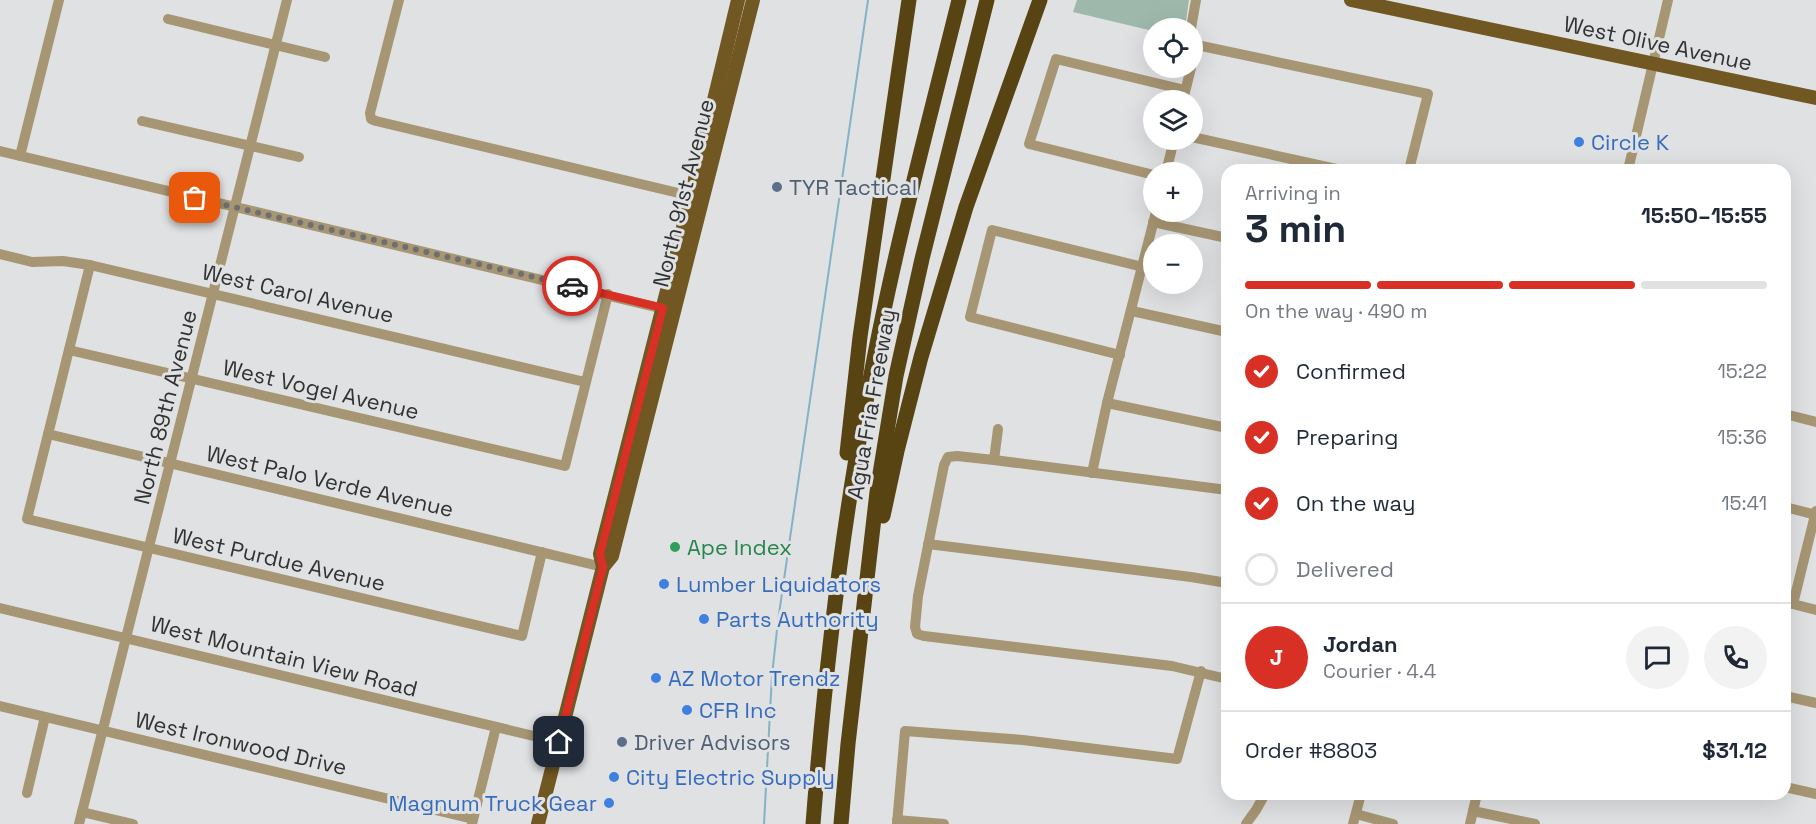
<!DOCTYPE html>
<meta charset="utf-8">
<style>
body{margin:0;font-family:"Space Grotesk",sans-serif;background:#f2f2f3;color:#1f2937;height:100vh;display:flex;flex-direction:column;font-size:22px;white-space:nowrap}
*{box-sizing:border-box;margin:0}
p{font-size:20px;color:#747a83}
.icon{flex:none;width:33px;height:33px;fill:none;stroke:currentColor;stroke-width:2;stroke-linecap:round;stroke-linejoin:round}
.map{position:relative;flex:1;overflow:hidden}
.panel{position:absolute;left:1221px;top:164px;width:570px;height:636px;display:flex;flex-direction:column;background:#fff;border-radius:18px;box-shadow:0 6px 24px #0002}
.panel>*{flex:none}
.tools{position:absolute;left:1143px;top:18px;display:grid;gap:12px}
.tools a{display:grid;place-items:center;width:60px;height:60px;border-radius:50%;background:#fff;box-shadow:0 6px 24px #0002;font-size:30px}
.pin{position:absolute;display:grid;place-items:center;width:51px;height:51px;color:#fff;margin:-26px;border-radius:12px;box-shadow:0 3px 9px #0006}
.courier{position:absolute;display:grid;place-items:center;width:60px;height:60px;margin:-30px;border:4px solid #d93025;border-radius:50%;background:#fff;color:#222;box-shadow:0 2px 8px #0007}
.head em{font-style:normal;font-weight:700}
.head div{display:flex;flex-direction:column-reverse}
.head{display:flex;align-items:center;justify-content:space-between;height:102px;padding:0 24px}
h1{font-size:39px;font-weight:700;line-height:45px}
.bar{display:grid;grid-template-columns:repeat(4,1fr);gap:9px 6px;align-content:center;height:72px;padding:0 24px}
.bar i{height:8px;border-radius:4px;background:#e0e1e3}
.bar .on{background:#d93025}
.bar p{grid-column:span 4}
.line{display:flex;align-items:center;gap:15px;padding:0 24px;border-top:2px solid #e0e1e3}
.line div{flex:1}
.round{display:grid;place-items:center;flex:none;width:63px;height:63px;border-radius:32px;background:#f2f2f3}
ol{padding:0 24px;list-style:none}
li{display:flex;align-items:center;gap:18px;height:66px}
li p{margin-inline-start:auto}
li .icon{padding:6px;border-radius:50%;background:#d93025;color:#fff;stroke-width:4}
li:last-child{color:#747a83}
li i{width:33px;height:33px;border:3px solid #e0e1e3;border-radius:50%}
.map>svg:first-child{display:block}
</style>
<div class="map">
<svg width="1816" height="824" viewBox="0 0 1816 824">
<rect width="100%" height="100%" fill="#e0e1e3"/>
<path fill="#9eb9ac" d="M1077,0h112l-4,28h-31l-1,3 -80,-19z"/>
<g fill="none" stroke-linecap="round" stroke-linejoin="round">
<path stroke="#83b3c4" stroke-width="2" d="M764,824l8,-149 6,-54 90,-621"/>
<g stroke="#a79673" stroke-width="10">
<path d="M399,0l-29,113 1,6 5,2 315,75"/>
<path d="M168,19l157,38"/>
<path d="M1191,28l5,-28"/>
<path d="M1192,44l236,50 -19,76"/>
<path d="M1183,100l8,-32"/>
<path d="M142,121l157,36"/>
<path d="M1192,137l149,33"/>
<path d="M0,151l668,159"/>
<path d="M20,156l39,-156"/>
<path d="M1628,170l40,-170"/>
<path d="M1166,172l8,-32"/>
<path d="M1154,175l-125,-31 27,-85 129,31"/>
<path d="M1153,222l74,16"/>
<path d="M0,254l32,8 31,-1 27,4 495,117"/>
<path d="M90,265l-63,254 495,117 20,-84"/>
<path d="M1132,311l95,21"/>
<path d="M69,350l496,116 43,-172"/>
<path d="M1120,355l-150,-38 22,-87 151,37"/>
<path d="M1107,403l120,25"/>
<path d="M1785,414l31,8"/>
<path d="M48,434l555,133"/>
<path d="M994,460l4,-31"/>
<path d="M1092,473l15,-70 49,-191"/>
<path d="M1227,490l-233,-30 -37,-4 -9,1 -4,8 -26,131 -3,31 2,7 7,2 248,30 55,13"/>
<path d="M1785,507l31,8"/>
<path d="M928,544l263,33 36,6"/>
<path d="M1785,602l31,8"/>
<path d="M1793,604l23,-93"/>
<path d="M0,608l559,134"/>
<path d="M1785,696l31,7"/>
<path d="M0,706l473,113"/>
<path d="M1785,787l31,7"/>
<path d="M27,793l18,-76"/>
<path d="M1473,811l62,13"/>
<path d="M82,812l51,12"/>
<path d="M1356,814l37,10"/>
<path d="M897,820l47,4"/>
<path d="M79,824l208,-824"/>
<path d="M472,824l24,-97"/>
<path d="M897,824l8,-93 118,9 154,19 24,-88"/>
<path d="M1246,824l10,-14 9,-16"/>
<path d="M1353,824l8,-30"/>
<path d="M1470,824l7,-30"/>
</g>
<g stroke="#715721" stroke-width="14">
<path d="M1351,0l465,98"/>
<path d="M603,567l-3,-13 91,-358 47,-196"/>
<path d="M538,824l65,-257 9,-11 141,-556"/>
</g>
<g stroke="#584313" stroke-width="15">
<path d="M847,453l13,-116 49,-337"/>
<path d="M883,516l14,-65 24,-94 45,-150 74,-207"/>
<path d="M813,824c11,-142 27,-283 53,-422 24,-136 60,-269 93,-402"/>
<path d="M841,824l7,-80 29,-252 19,-116 26,-117 65,-259"/>
</g>
</g>
<g fill="none" stroke-linecap="round" stroke-linejoin="round">
<path stroke="#6e6f70" stroke-width="6" stroke-dasharray="0 10.8" d="M195,198l377,88"/>
<path stroke="#d93025" stroke-width="8" d="M559,742l44,-175 -3,-13 63,-246 -91,-22"/>
</g>
<g fill="#3f7fe0" stroke="#e0e1e3" stroke-width="2">
<circle cx="1579" cy="142" r="6"/>
<circle cx="664" cy="584" r="6"/>
<circle cx="704" cy="619" r="6"/>
<circle cx="656" cy="678" r="6"/>
<circle cx="687" cy="710" r="6"/>
<circle cx="614" cy="777" r="6"/>
<circle cx="609" cy="803" r="6"/>
</g>
<g fill="#5c6f8a" stroke="#e0e1e3" stroke-width="2">
<circle cx="777" cy="187" r="6"/>
<circle cx="622" cy="742" r="6"/>
</g>
<circle fill="#2e9e5b" stroke="#e0e1e3" stroke-width="2" cx="675" cy="547" r="6"/>
<g text-anchor="middle" dominant-baseline="central" stroke-width="6" stroke-linejoin="round" paint-order="stroke">
<g font-size="22" fill="#313232" stroke="#e0e1e3">
<text transform="translate(1658 43) rotate(12)">West Olive Avenue</text>
<text transform="translate(683 193) rotate(-76)">North 91st Avenue</text>
<text transform="translate(298 293) rotate(13)">West Carol Avenue</text>
<text transform="translate(321 389) rotate(13)">West Vogel Avenue</text>
<text transform="translate(871 404) rotate(-80)">Agua Fria Freeway</text>
<text transform="translate(165 407) rotate(-76)">North 89th Avenue</text>
<text transform="translate(330 481) rotate(13)">West Palo Verde Avenue</text>
<text transform="translate(279 559) rotate(13)">West Purdue Avenue</text>
<text transform="translate(284 656) rotate(14)">West Mountain View Road</text>
<text transform="translate(241 743) rotate(13)">West Ironwood Drive</text>
</g>
<g font-size="22" fill="#366cbe" stroke="#e0e1e3" text-anchor="start">
<text x="1591" y="142">Circle K</text>
<text x="676" y="584">Lumber Liquidators</text>
<text x="716" y="619">Parts Authority</text>
<text x="668" y="678">AZ Motor Trendz</text>
<text x="699" y="710">CFR Inc</text>
<text x="626" y="777">City Electric Supply</text>
<text x="597" y="803" text-anchor="end">Magnum Truck Gear</text>
</g>
<g font-size="22" fill="#4e5e75" stroke="#e0e1e3" text-anchor="start">
<text x="789" y="187">TYR Tactical</text>
<text x="634" y="742">Driver Advisors</text>
</g>
<g font-size="22" fill="#27864d" stroke="#e0e1e3" text-anchor="start">
<text x="687" y="547">Ape Index</text>
</g>
</g>
</svg>
<div class="tools">
<a><svg class="icon" aria-label="locate" viewBox="0 0 24 24"><circle cx="12" cy="12" r="6"/><path d="M12 2v4M12 18v4M2 12h4M18 12h4"/></svg></a>
<a><svg class="icon" aria-label="layers" viewBox="0 0 24 24"><path d="M12 4l9 5-9 5-9-5zM3 14l9 5 9-5"/></svg></a>
<a>+</a>
<a>−</a>
</div>
<div class="pin" style="left:195px;top:198px;background:#ea580c"><svg class="icon" aria-label="bag" viewBox="0 0 24 24"><path d="M5 8h14l-1 12H6zM9 8a3 3 0 0 1 6 0"/></svg></div>
<div class="pin" style="left:559px;top:742px;background:#1f2937"><svg class="icon" aria-label="home" viewBox="0 0 24 24"><path d="M3 11l9-7 9 7M6 9v11h12V9"/></svg></div>
<div class="courier" style="left:572px;top:286px"><svg class="icon" aria-label="car" viewBox="0 0 24 24"><path d="M5 17H2v-5l4-1 3-4h7l3 4 3 1v5h-3M9 17h6M6 11h13"/><circle cx="7" cy="17" r="2"/><circle cx="17" cy="17" r="2"/></svg></div>
<section class="panel">
<div class="head"><div><h1>3 min</h1><p>Arriving in</p></div><em>15:50–15:55</em></div>
<div class="bar"><i class="on"></i><i class="on"></i><i class="on"></i><i></i><p>On the way · 490 m</p></div>
<ol>
<li><svg class="icon" aria-label="check" viewBox="0 0 24 24"><path d="M5 12l5 5 9-10"/></svg>Confirmed<p>15:22</p></li>
<li><svg class="icon" aria-label="check" viewBox="0 0 24 24"><path d="M5 12l5 5 9-10"/></svg>Preparing<p>15:36</p></li>
<li><svg class="icon" aria-label="check" viewBox="0 0 24 24"><path d="M5 12l5 5 9-10"/></svg>On the way<p>15:41</p></li>
<li><i></i>Delivered</li>
</ol>
<div class="line" style="height:108px"><b class="round" style="background:#d93025;color:#fff">J</b><div><b>Jordan</b><p>Courier · 4.4</p></div><a class="round"><svg class="icon" aria-label="chat" viewBox="0 0 24 24"><path d="M4 5h16v11H9l-5 4z"/></svg></a><a class="round"><svg class="icon" aria-label="phone" viewBox="0 0 24 24"><path d="M5 4h4l2 5-3 2q2 4 5 5l2-3 5 2v4C11 20 4 13 5 4z"/></svg></a></div>
<div class="line" style="height:78px"><div>Order #8803</div><b>$31.12</b></div>
</section>
</div>
